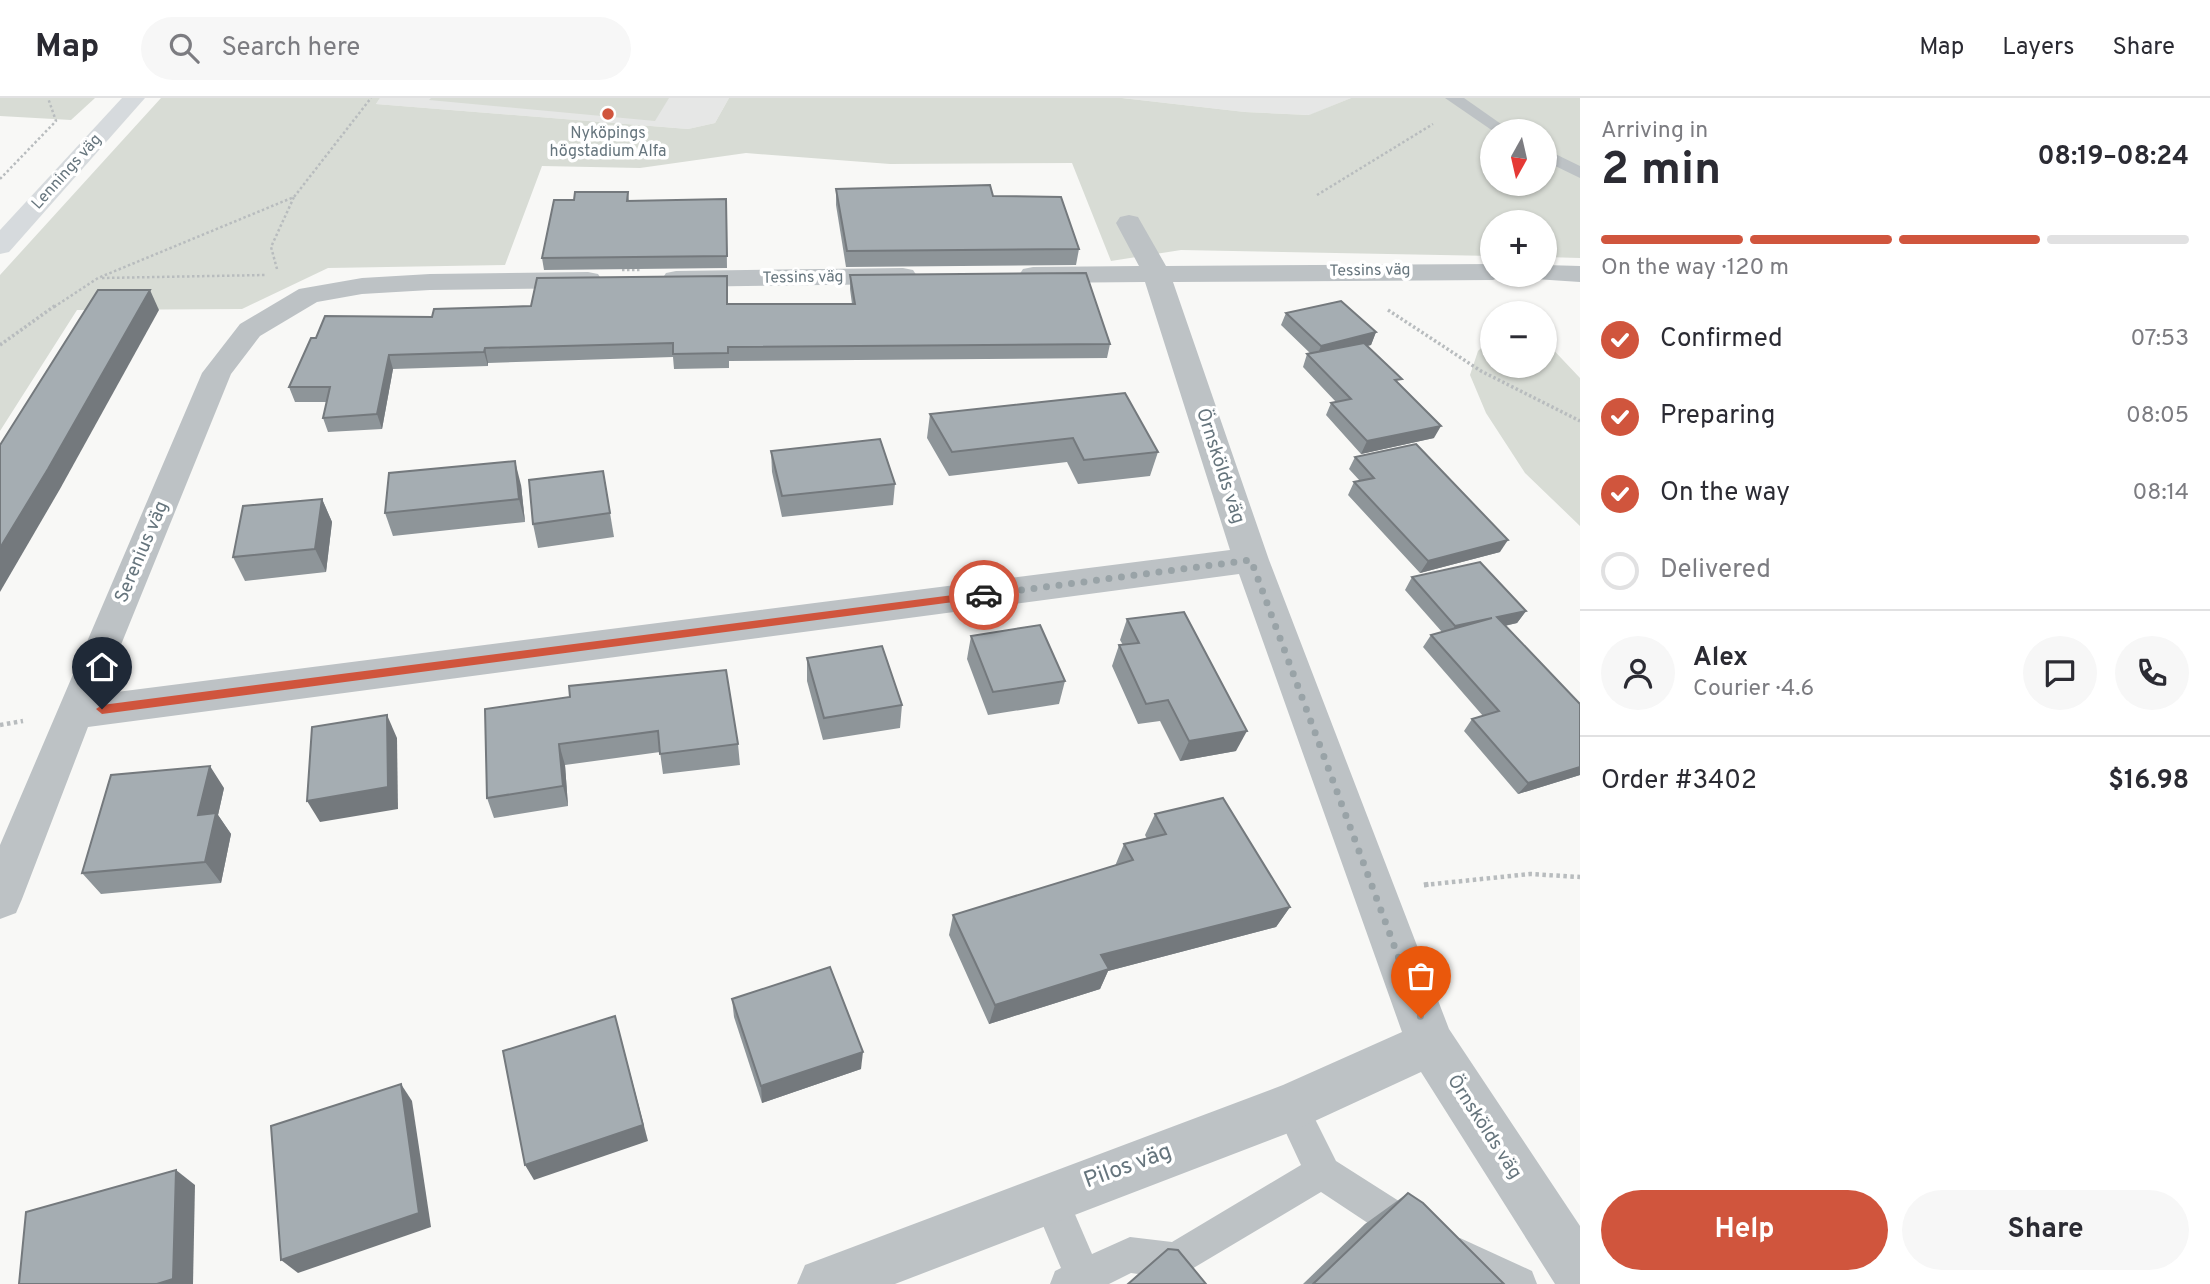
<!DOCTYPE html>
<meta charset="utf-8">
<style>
body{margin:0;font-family:Overpass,sans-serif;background:#f7f7f7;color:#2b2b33;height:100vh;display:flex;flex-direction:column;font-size:26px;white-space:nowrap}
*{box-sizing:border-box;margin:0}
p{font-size:23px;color:#7c7c81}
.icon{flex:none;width:38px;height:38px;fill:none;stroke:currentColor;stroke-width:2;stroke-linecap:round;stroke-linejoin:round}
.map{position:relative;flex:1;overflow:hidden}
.details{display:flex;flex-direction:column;background:#fff;width:630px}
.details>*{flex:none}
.needle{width:46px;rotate:188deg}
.tools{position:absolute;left:1480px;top:21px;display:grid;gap:14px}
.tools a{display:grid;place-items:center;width:77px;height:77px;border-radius:50%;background:#fff;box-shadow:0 2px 5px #0004;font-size:35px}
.pin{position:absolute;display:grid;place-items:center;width:60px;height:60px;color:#fff;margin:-72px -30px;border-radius:50% 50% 50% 0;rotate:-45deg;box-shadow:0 0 7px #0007}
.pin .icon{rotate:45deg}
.courier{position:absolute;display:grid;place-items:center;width:70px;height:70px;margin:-35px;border:5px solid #d0553d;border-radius:50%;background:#fff;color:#222;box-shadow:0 2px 9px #0007}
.headline em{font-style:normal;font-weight:700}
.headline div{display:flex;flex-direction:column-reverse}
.headline{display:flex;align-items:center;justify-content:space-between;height:119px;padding:0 21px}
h1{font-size:46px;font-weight:700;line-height:52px}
.bar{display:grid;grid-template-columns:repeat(4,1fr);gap:10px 7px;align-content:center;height:84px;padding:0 21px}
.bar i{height:9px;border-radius:5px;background:#e1e1e2}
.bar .selected{background:#d0553d}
.bar p{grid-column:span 4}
.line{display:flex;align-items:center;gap:18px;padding:0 21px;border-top:2px solid #e1e1e2}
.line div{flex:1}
.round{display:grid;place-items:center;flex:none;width:74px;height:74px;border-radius:37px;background:#f7f7f7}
ol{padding:0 21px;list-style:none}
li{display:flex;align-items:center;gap:21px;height:77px}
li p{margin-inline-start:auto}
li .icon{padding:7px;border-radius:50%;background:#d0553d;color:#fff;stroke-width:4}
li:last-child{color:#7c7c81}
li i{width:38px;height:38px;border:4px solid #e1e1e2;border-radius:50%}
.cta{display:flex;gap:14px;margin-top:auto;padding:14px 21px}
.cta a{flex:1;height:80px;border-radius:42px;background:#d0553d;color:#fff;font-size:28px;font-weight:700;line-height:80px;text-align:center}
.cta a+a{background:#f7f7f7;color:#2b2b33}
header{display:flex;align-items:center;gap:42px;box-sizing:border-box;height:98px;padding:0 35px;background:#fff;border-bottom:2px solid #e1e1e2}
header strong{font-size:33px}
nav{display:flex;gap:38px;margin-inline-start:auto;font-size:24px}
.search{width:490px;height:63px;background:#f7f7f7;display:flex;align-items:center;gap:18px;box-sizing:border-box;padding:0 24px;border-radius:38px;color:#7c7c81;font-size:26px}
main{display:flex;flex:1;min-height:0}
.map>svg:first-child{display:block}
</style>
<header>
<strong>Map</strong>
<div class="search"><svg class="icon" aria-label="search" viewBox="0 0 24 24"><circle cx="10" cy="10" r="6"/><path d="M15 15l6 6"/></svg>Search here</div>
<nav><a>Map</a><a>Layers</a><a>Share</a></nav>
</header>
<main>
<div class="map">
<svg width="1580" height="1186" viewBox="0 0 1580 1186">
<rect width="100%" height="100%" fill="#f8f8f6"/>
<g fill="#e6e7e6">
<path d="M380,0h349l-14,25 -27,6 -312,-25z"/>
<path d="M1122,0h229l-41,17 -65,-3z"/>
</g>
<g fill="#d8dcd5" fill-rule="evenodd">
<path d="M0,0h95l-24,22 -71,-4z"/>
<path d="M161,0h219l-4,6 312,25 27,-6 14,-25h393l123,14 64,3 42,-17h229v160l-35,-1v-35h-52v34l-312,-6 -70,11 -39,-98 -182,1 -144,-11 -106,15 -98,-2 -37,99 -177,3 -86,41 -165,1 -77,121v-156zM1493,33h52v53h-52z"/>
<path d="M431,0h238l-14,23 -226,-21z"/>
<path d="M1493,239v29h52v-25l35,37v148l-55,-53 -39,-60 -16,-38 8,-24z"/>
</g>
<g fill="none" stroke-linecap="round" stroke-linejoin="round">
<g stroke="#b8bcbe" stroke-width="2.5" stroke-dasharray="2.5 2.5" stroke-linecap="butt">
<path d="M0,81l56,-58 -8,-23"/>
<path d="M1317,97l116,-71"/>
<path d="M277,171l-6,-22 23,-50"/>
<path d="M622,172h20"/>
<path d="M102,180l163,-3"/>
<path d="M54,209l44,-29 196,-81 77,-99"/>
</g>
<g stroke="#b8bcbe" stroke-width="3.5" stroke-dasharray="2.5 2.5" stroke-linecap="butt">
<path d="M1388,212l93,61 99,50"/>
<path d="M0,247l56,-40"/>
</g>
<g stroke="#b8bcbe" stroke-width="4.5" stroke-dasharray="3.5 3.5" stroke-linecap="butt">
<path d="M0,627l23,-4"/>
<path d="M1424,787l106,-11 50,3"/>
</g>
<path stroke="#b8bcbe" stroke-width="5" stroke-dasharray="4.5 4.5" stroke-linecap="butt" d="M1424,787l6,-1"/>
<g fill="#bdc2c5" fill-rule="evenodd">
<path d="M1445,0h19l47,33h-18z"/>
<path d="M1545,51l35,17v12l-35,-17z"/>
<path d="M1291,992l12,5 33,66 88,56 5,13 -5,13 -13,5 -13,-5 -77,-51 -146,87 -44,-6 -22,11h-59l5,-13 6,-3 -30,-71 5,-13 13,-5 13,5 30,70 38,-17 42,5 129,-77 -27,-58 5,-12z"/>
<path d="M1460,1140l72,33 5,13h-58l-32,-15 -5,-13 5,-13z"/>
</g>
<g fill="#bdc2c5" fill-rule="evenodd">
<path d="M1129,117l9,2 28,49 327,-2v11h12l-12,5 -320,2 96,278 180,469 131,197v58h-25l-134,-212 -130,60 -396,152h-98l8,-19 478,-180 119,-53 -163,-458 -1151,153 -66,172 -6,14 -16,6v-74l202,-472 38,-49 59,-35 63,-11 68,-4 158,-2 10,2 4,6 -4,6 -10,2 -158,2 -68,4 -45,8 -57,34 -29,38 -130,320 1129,-144 -85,-268 -112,1 -10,-2 -4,-6 4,-6 10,-2 106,-1 -23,-43 4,-6z"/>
<path d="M1545,167l35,1v16l-45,-3 -2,-4h12z"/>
<path d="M903,170l10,2 4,6 -4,6 -10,2 -227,3 -10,-2 -4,-6 4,-6 10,-2z"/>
</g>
<path fill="#d6dadd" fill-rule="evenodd" d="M122,0h23l-136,154 -9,2v-24z"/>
</g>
<g fill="#8e9599">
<path d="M836,91l157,7 86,53 -3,16 -230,2 -10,-62z"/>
<path d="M628,94l1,9 97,-2 1,69 -183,2 -2,-12 32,-58z"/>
<path d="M850,177l260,69 -3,14 -378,3v7l-55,1 -1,-12 -185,6v3l-95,3 -11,60 -54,3 -5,-14 4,-16h-32l-6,-15 27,-49 116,-21 296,-13h124l-2,-15z"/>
<path d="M1286,215l90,19 -5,13 -4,1 32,38 35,54 -73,16 -35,-39 5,-12 5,-1 -33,-35 4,-13h4l-30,-29z"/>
<path d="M930,316l228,38 -8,24 -72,8 -11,-22 -118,14 -22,-38z"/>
<path d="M771,353l124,33 -2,21 -111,12 -10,-45z"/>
<path d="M1355,359l145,95 -80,21 -72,-78 6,-13 6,-1 -11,-12z"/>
<path d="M603,373l11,66 -76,11 -5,-24z"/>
<path d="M521,387l4,37 -132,14 -8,-23z"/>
<path d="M322,401l10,23 -6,50 -81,9 -12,-24z"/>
<path d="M1412,479l114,34 -9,12 -12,3 75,78v71l-62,19 -54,-63 8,-12 11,-3 -60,-69 8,-12 11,-3 -37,-42z"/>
<path d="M1127,521l109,132 -56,10 -20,-40 -22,3 -26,-58 7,-21h4l-3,-5z"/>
<path d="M971,538l94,45 -6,23 -71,11 -21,-56z"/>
<path d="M807,560l95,47 -2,23 -77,12 -16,-59z"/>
<path d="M570,599l168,47 2,21 -77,9 -3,-22 -95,13 3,41 -74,12 -7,-20z"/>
<path d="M224,690l-6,27 13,19 -10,49 -120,11 -19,-21z"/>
<path d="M1155,716l135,93 -14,20 -168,44 -8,18 -111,35 -40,-89 4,-20 162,-49 9,-22 23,-5 -2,-4z"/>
<path d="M732,901l129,70 -99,34 -28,-86z"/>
<path d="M1408,1095l96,91h-201l62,-60z"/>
</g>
<g fill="#74797d">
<path d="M150,192l9,20 -99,179 -60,103v-44z"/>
<path d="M1376,234l-5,13 -55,13 5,-12z"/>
<path d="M485,250l3,15v3l-4,-14z"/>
<path d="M389,257l4,14 -11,60 -5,-15z"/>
<path d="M1441,328l-7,12 -73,16 6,-13z"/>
<path d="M515,363l6,24 4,37 -6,-23z"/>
<path d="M322,401l10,23 -6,50 -11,-23z"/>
<path d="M1508,442l-8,12 -80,21 8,-12z"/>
<path d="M1526,513l-9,12 -28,6 8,-12z"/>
<path d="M1492,520l-45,20 8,-12z"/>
<path d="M387,617l10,23 1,71 -78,13 -13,-21z"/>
<path d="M1247,633l-11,20 -56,10 9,-20z"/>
<path d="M559,646l6,21 3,41 -5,-20z"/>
<path d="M210,668l14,22 -6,27 13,19 -10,49 -16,-21 -7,-47z"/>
<path d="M1580,669v8l-62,19 10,-11z"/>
<path d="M1290,809l-14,20 -168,44 -8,18 -111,35 6,-19 106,-50z"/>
<path d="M615,918l33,125 -114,39 -9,-15z"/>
<path d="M863,954l-2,17 -99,34 -1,-17z"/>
<path d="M401,986l11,17 19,126 -133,46 -17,-13z"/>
<path d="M176,1072l19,15 -2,99h-36z"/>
</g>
<g fill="#a5adb2" stroke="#74797d" stroke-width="2">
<path d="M990,87l3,11 68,1 18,52 -232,2 -11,-62z"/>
<path d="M575,94h53l-1,9 99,-2 1,57 -185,2 12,-58h20z"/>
<path d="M1086,175l24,71 -382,3v6l-55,1v-11l-188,5 -1,4 -95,3 -12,59 -54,4 7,-31h-41l22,-49h5l9,-22 107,1 2,-8 97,-3 6,-28 190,-2v28h128l-5,-29z"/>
<path d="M98,192h52l-102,179 -48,79v-103z"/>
<path d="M1341,203l35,31 -55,14 -35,-33z"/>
<path d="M1364,245l38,36 -7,1 46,46 -74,15 -36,-38 20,-4 -44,-45z"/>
<path d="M1125,295l33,59 -74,8 -11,-22 -121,14 -22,-38z"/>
<path d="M880,341l15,45 -113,12 -11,-45z"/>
<path d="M1416,346l92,96 -80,21 -74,-79 20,-4 -19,-21z"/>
<path d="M515,363l4,38 -134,14 4,-40z"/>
<path d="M603,373l7,42 -77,11 -4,-44z"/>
<path d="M322,401l-7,50 -82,8 10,-51z"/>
<path d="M1480,464l46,49 -29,6 83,87v63l-52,16 -56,-64 27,-8 -68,-76 61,-17 -37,8 -43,-49z"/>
<path d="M1184,514l63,119 -58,10 -21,-41 -22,4 -27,-59 20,-2 -12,-24z"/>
<path d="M1040,527l25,56 -72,11 -22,-56z"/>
<path d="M882,548l20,59 -78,13 -17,-60z"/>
<path d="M726,572l12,74 -78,10 -2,-23 -99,13 4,42 -76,12 -2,-89 85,-12 -1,-11z"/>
<path d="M387,617l1,72 -81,14 5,-74z"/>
<path d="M210,668l-12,49 18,-2 -11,49 -123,11 29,-98z"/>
<path d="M1223,700l67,109 -189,48 8,14 -114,36 -42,-90 180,-55 -9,-16 42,-10 -11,-20z"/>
<path d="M830,869l33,85 -102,34 -29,-87z"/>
<path d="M615,918l28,109 -118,40 -22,-114z"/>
<path d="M401,986l18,129 -138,47 -10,-134z"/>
<path d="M176,1072l-3,109 -16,5h-138l7,-72z"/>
<path d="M1408,1095l15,10 81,81h-191z"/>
<path d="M1168,1151l10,1 28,34h-78z"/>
</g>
<path fill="#d0553d" d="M984,493l6,4 -6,3 -882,116 -6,-5 6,-4z"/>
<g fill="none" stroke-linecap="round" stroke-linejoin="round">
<path stroke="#99a3a7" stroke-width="7" stroke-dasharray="0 12.6" d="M984,497l267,-35 170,458"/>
</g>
<circle fill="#d0553d" stroke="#fff" stroke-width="2.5" cx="608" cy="16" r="7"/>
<g text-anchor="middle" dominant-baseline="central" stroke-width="7" stroke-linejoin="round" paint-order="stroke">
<g font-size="16" fill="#66757d" stroke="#fff">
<text x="608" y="36">Nyköpings<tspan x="608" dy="18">högstadium Alfa</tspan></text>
</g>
<g font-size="16" fill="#66757d" stroke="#fff">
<text transform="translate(67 74) rotate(-48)">Lennings väg</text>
<text transform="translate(1370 173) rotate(-1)">Tessins väg</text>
<text transform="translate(803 180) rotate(-1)">Tessins väg</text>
</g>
<g font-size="19" fill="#66757d" stroke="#fff">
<text transform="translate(1220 368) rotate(72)">Örnskölds väg</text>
<text transform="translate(142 454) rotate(-67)">Serenius väg</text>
<text transform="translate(1484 1029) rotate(57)">Örnskölds väg</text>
</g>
<g font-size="23" fill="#66757d" stroke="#fff">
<text transform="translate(1128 1069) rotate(-20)">Pilos väg</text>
</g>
</g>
</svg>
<div class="tools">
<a><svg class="needle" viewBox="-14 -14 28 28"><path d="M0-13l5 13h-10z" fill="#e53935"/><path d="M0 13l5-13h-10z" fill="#7c7c81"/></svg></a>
<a>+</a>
<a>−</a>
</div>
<div class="pin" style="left:1421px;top:920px;background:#ea580c"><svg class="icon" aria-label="bag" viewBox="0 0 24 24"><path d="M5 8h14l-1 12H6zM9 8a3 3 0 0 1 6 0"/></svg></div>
<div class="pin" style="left:102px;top:611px;background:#1f2937"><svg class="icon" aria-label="home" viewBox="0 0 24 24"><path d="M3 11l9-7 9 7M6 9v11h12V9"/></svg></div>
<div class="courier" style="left:984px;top:497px"><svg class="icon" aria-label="car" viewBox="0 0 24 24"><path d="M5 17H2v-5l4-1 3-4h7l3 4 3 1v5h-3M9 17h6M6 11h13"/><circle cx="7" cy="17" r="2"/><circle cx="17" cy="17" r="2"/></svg></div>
</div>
<section class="details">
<div class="headline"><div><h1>2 min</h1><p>Arriving in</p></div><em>08:19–08:24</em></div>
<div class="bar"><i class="selected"></i><i class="selected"></i><i class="selected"></i><i></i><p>On the way · 120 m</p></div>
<ol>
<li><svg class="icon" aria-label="check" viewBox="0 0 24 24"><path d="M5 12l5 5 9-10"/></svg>Confirmed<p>07:53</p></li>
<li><svg class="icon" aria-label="check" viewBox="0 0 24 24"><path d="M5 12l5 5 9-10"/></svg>Preparing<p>08:05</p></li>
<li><svg class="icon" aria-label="check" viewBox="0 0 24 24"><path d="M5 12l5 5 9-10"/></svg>On the way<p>08:14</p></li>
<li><i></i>Delivered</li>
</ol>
<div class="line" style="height:126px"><a class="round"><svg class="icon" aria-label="person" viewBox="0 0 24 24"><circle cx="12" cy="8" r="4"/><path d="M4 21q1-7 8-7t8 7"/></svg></a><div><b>Alex</b><p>Courier · 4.6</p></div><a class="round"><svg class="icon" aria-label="chat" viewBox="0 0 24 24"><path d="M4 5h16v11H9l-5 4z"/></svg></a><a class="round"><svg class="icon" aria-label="phone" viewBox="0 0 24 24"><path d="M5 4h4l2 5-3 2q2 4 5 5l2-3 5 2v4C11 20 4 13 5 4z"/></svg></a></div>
<div class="line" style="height:91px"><div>Order #3402</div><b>$16.98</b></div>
<div class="cta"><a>Help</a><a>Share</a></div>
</section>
</main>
